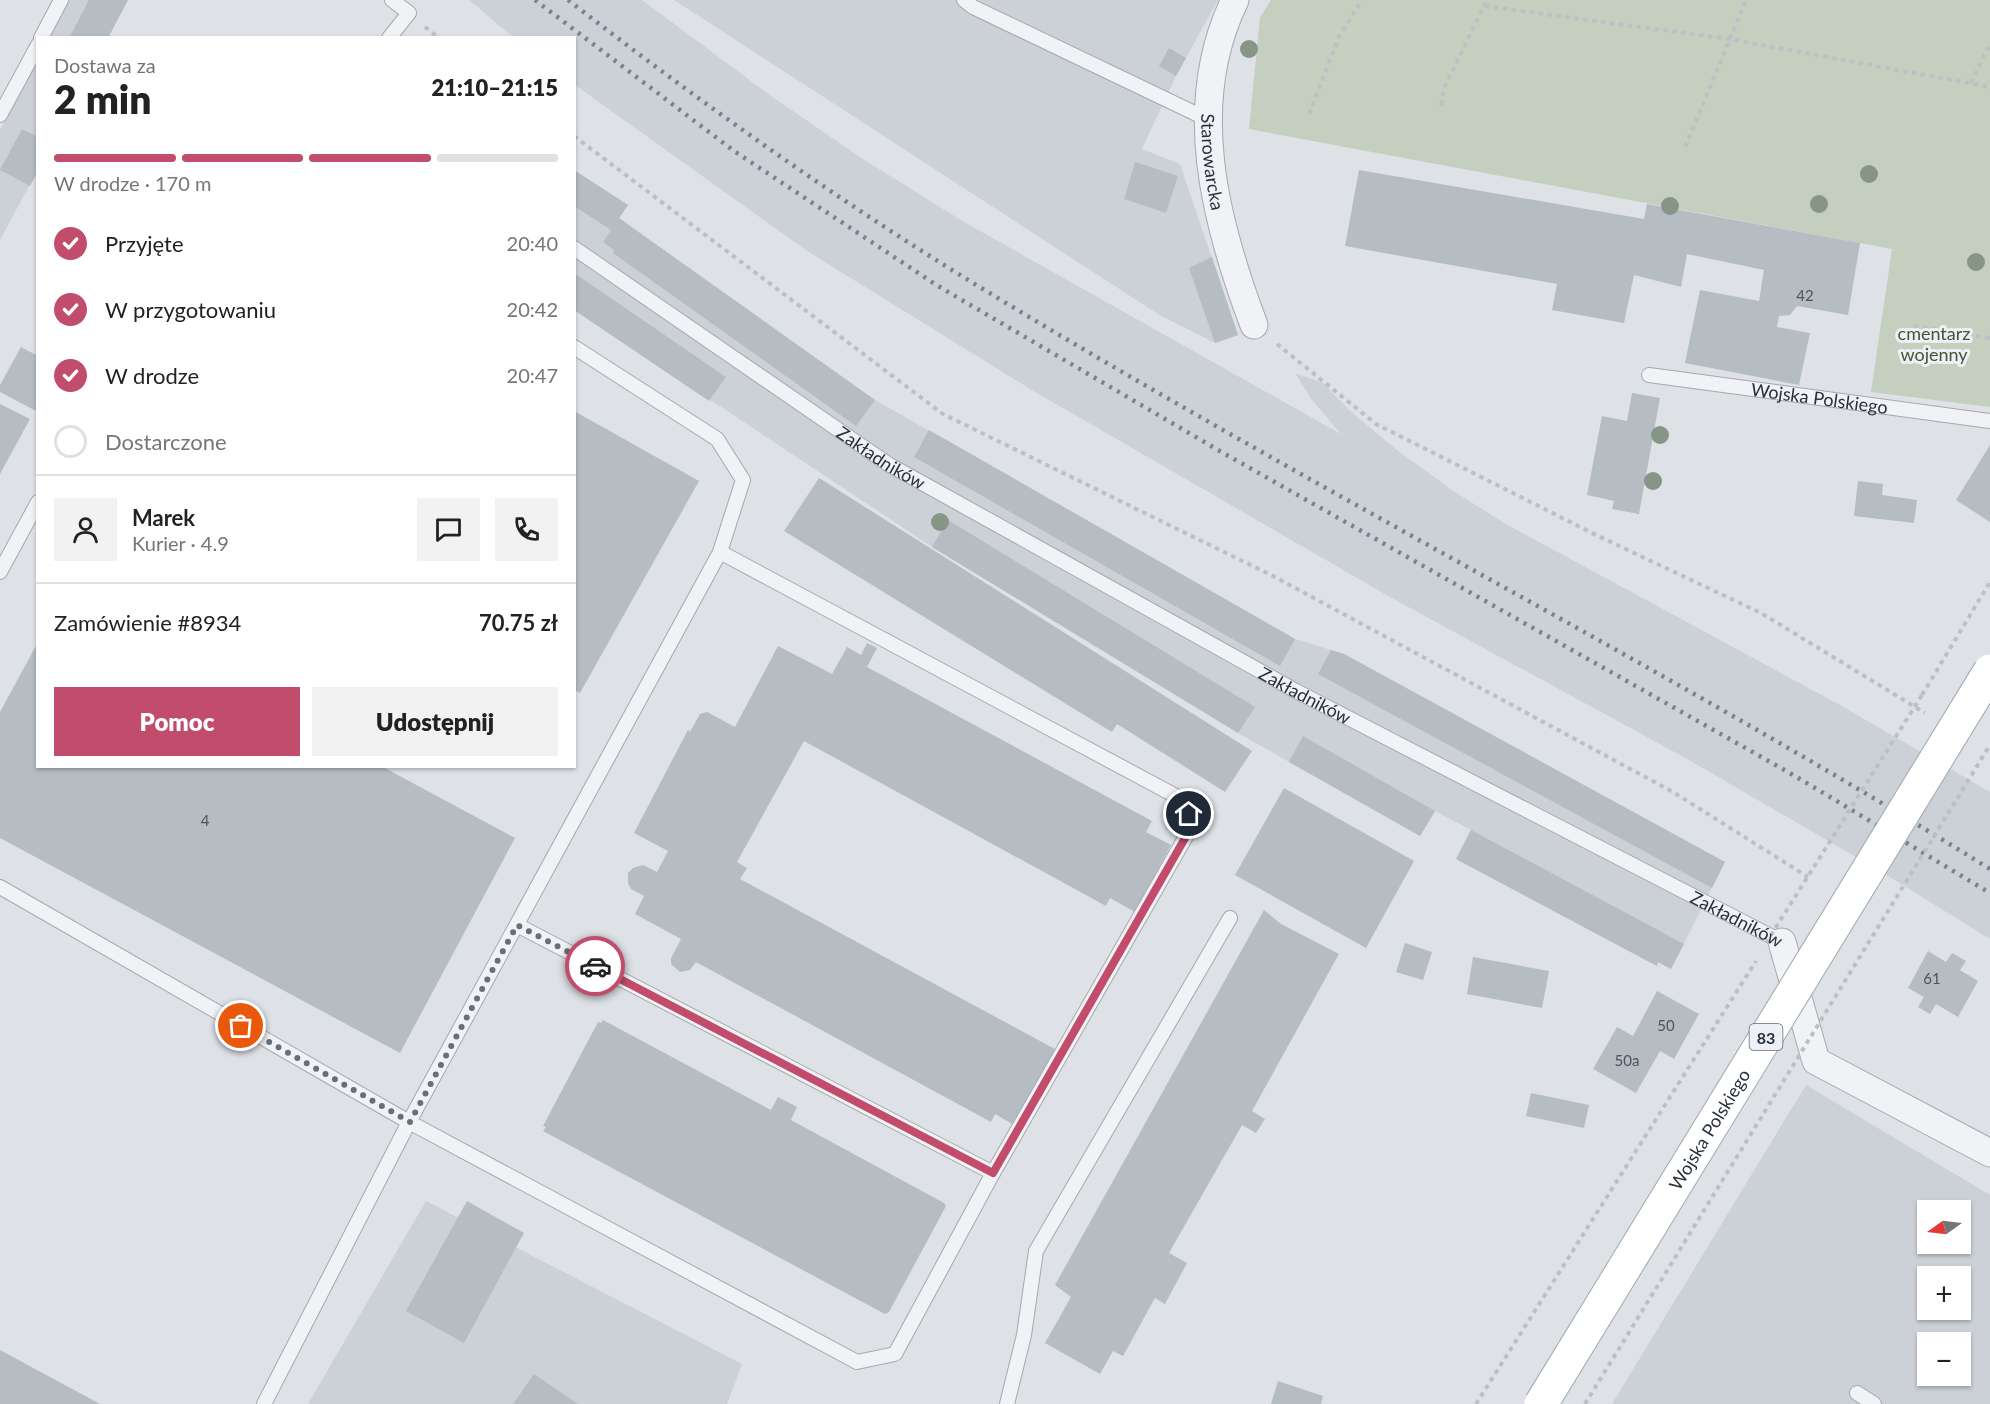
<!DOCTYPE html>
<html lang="pl">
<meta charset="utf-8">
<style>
body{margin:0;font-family:Lato,sans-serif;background:#f2f2f2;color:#222;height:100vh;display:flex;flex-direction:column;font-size:22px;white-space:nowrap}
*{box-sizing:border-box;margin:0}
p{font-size:20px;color:#767676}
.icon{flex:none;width:33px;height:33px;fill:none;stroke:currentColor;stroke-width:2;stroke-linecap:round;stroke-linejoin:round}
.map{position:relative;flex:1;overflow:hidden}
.drawer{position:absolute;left:36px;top:36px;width:540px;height:732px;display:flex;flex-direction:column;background:#fff;border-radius:0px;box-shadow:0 2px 4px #0004}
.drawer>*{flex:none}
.needle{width:39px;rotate:256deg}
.controls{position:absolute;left:1917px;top:1200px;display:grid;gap:12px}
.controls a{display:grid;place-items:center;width:54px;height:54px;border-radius:0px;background:#fff;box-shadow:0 2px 4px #0004;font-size:30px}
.pin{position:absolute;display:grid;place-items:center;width:51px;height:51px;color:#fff;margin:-26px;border:3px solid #fff;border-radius:50%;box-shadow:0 2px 6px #0007}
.courier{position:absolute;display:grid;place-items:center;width:60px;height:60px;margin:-30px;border:4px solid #c14c6b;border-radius:50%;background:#fff;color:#222;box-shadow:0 2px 8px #0007}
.summary em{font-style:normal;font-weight:800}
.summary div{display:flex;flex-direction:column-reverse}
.summary{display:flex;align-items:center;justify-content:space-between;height:102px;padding:0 18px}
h1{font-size:39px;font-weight:800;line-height:45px}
.bar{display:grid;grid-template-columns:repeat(4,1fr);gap:9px 6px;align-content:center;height:72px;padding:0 18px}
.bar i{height:8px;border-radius:4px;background:#e0e0e0}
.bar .on{background:#c14c6b}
.bar p{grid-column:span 4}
.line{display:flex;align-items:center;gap:15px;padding:0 18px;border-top:2px solid #e0e0e0}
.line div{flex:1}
.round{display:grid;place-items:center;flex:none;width:63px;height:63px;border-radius:0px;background:#f2f2f2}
ol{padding:0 18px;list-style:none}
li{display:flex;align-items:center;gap:18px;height:66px}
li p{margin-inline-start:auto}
li .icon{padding:6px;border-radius:50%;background:#c14c6b;color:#fff;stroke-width:4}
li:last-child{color:#767676}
li i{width:33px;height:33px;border:3px solid #e0e0e0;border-radius:50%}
.button{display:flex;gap:12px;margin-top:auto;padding:12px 18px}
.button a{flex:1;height:69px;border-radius:0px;background:#c14c6b;color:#fff;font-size:24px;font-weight:800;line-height:69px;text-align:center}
.button a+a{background:#f2f2f2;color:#222}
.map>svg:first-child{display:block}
</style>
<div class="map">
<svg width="1990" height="1404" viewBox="0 0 1990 1404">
<rect width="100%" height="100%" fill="#dee2e6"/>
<g fill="#ccd1d7" fill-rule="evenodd">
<path d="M69,0h59l-20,37 -59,1z"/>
<path d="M469,0h173l129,96 92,63 101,63 377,212 -29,-34 -17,-27 28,10 26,27 48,40 55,40 52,33 336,182 150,87v147l-110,-68 -191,-111 -299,-163 -360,-208 -223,-138 -232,-166 -1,-47 -61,-1z"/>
<path d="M674,0h544l-42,76 -34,73 38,15 58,171 -23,8 -54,-27z"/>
<path d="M37,59v112l-37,69v-110z"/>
<path d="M574,170l54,35 -9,14 256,181 420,239 49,15 381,208 -54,107 -13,-7 -1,4 -201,-107 15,-29 -36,-19 -15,25 -182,-103 -306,-186 -357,-237z"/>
<path d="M1806,1085l184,110v209h-378zM1928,1210h32v34h-32zM1928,1276h32v34h-32zM1928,1342h32v34h-32z"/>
<path d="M426,1201l316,163 -15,40h-419z"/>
</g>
<path fill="#c5cfbf" d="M1271,0h719v407l-119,-15 21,-143 -643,-120 11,-112z"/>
<g fill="#b5bcc2">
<path d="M89,0h39l-20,38h-39z"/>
<path d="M1169,48l17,10 -10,18 -17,-10z"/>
<path d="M22,129l16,8v34l-8,15 -30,-16z"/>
<path d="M1135,162l43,14 -12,37 -42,-14z"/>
<path d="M574,170l54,35 -9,13 256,182 -19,26 -243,-173 1,-3 -11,-8 8,-12 -37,-24z"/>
<path d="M1359,170l285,49 3,-15 213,39 -12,72 -51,-9 -7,9 -11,1 -2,11 33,6 -11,52 -114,-22 15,-73 59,11 5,-31 -77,-16 -6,33 -47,-12 -10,48 -72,-13 5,-26 -212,-38z"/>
<path d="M1212,257l26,78 -23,8 -26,-75z"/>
<path d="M574,273l152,104 -17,24 -135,-91z"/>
<path d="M21,347l17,9v56l-38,-20v-7z"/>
<path d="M1632,393l28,5 -21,116 -27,-5 2,-8 -27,-6 15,-79 25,5z"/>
<path d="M0,404l30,15 -30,55z"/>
<path d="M574,411l125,70 -119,212 -6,-3z"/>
<path d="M929,430l366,209 -15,27 -366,-209z"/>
<path d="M1990,445v77l-34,-22z"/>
<path d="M819,478l433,273 -27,41 -108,-68 -5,8 -328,-201z"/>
<path d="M1858,481l25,3 -1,11 35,5 -3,23 -60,-7z"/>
<path d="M948,520l307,187 -17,26 -306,-186z"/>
<path d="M38,642v124h343l134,72 -115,215 -400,-215v-126z"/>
<path d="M867,643l10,5 -10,19 285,154 -6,11 25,13 -36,67 -25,-14 -4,8 -302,-165 -67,121 10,6 -7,11 315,170 -41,76 -19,-11 -4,8 -295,-160 -6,8 -10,2 -9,-8v-6l10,-19 -46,-25 9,-18 -13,-7 -3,-6v-10l5,-5 10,-3 14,7 11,-21 -34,-18 54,-103 2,2 10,-18 7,-2 28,15 43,-81 54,28 15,-27 14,8z"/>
<path d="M1331,650l13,4 381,208 -13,26 -394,-214z"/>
<path d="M1303,736l132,75 -15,25 -131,-74z"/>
<path d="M1284,788l130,73 -48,87 -131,-73z"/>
<path d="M1471,830l213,114 -13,25 -13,-7 -1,4 -201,-107z"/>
<path d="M1264,910l17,14 58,30 -87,157 13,8 -9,14 -14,-8 -73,128 18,10 -22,41 -10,-6 -32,58 -10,-5 -13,23 -55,-31 26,-46 -16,-12z"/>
<path d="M1405,943l27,9 -9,28 -27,-8z"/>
<path d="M1928,951l18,11 6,-9 14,8 -6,9 18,11 -20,36 -22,-13 -6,10 -12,-7 6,-10 -16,-9z"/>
<path d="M1473,957l76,14 -7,37 -75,-14z"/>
<path d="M1657,991l42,23 -25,45 -14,-8 -24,42 -43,-24 24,-42 16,9z"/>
<path d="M603,1020l168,90 7,-13 19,10 -6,13 153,83 2,3 -57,106 -4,2 -342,-183 3,-4 -3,-1 55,-104 3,1z"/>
<path d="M1531,1093l58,12 -5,23 -58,-12z"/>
<path d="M467,1201l57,32 -60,110 -58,-32z"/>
<path d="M0,1350l100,54h-100z"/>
<path d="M534,1374l44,30h-65z"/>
<path d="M1278,1381l45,15 -2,8h-50z"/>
</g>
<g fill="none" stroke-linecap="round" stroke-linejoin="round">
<defs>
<g id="service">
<path d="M964,0l9,7 234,112"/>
<path d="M41,38l20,-38"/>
<path d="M389,38l20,-25 -17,-13"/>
<path d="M0,115l38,-70"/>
<path id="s1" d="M574,248l314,216 408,227 486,251"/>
<path d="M574,347l143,92 26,41 -23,72"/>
<path id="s2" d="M1649,375l341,46"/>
<path d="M0,572l38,-70"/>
<path d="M0,887l409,235 448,240 38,-8 98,-181 199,-347 -5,-24 -467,-250 -311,570 -145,282"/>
<path d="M517,925l476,248"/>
<path d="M1857,1393l17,11"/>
<path d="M1007,1404l17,-69 12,-84 194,-333"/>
</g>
<g id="minor">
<path id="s3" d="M1235,0c-51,104 -20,222 19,325"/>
<path d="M1782,942l34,119 174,92"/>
</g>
</defs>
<use href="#service" stroke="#a4a9af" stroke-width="16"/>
<use href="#minor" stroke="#a4a9af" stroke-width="29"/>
<g stroke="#bcc0c5" stroke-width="4" stroke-dasharray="4.5 4.5" stroke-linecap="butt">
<path d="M1485,6l244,33 261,48"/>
<path d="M425,27l14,11"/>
<path d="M1971,83l19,-39"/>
<path d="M1441,105l4,-19 42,-86"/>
<path d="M1309,114l30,-77 23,-37"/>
<path d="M574,136l369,278 330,162 400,216 135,85"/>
<path d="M1685,147l61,-147"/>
<path d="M1914,326l76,12"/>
<path d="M1277,344l99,80 222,112 163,77 164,100"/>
<path d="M1922,695l68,-113"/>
<path d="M1476,1404l280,-443"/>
</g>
<use href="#service" stroke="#f0f2f5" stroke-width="14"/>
<use href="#minor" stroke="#f0f2f5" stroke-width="27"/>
<g stroke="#78838e" stroke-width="4.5" stroke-dasharray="3 6" stroke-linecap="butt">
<path d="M535,0l199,151 204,135 280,164 577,326 195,117"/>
<path d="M568,0c124,96 251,187 384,270 340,210 699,388 1038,599"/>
</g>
<defs>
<g id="primary-bridge">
<path id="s4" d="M1541,1404l449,-733"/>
</g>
</defs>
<use href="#primary-bridge" stroke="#9ea8b1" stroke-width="35" stroke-linecap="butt"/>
<g stroke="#bcc0c5" stroke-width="4" stroke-dasharray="4.5 4.5" stroke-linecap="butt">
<path d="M1766,943l156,-248"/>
<path d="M1585,1404l405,-659"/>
</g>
<use href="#primary-bridge" stroke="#fff" stroke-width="33"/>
</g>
<g fill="#879586">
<circle cx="1249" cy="49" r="9"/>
<circle cx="1869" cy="174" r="9"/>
<circle cx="1819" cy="204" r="9"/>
<circle cx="1670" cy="206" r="9"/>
<circle cx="1976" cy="262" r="9"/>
<circle cx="1660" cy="435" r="9"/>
<circle cx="1653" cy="481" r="9"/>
<circle cx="940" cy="522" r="9"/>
</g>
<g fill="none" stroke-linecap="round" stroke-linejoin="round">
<path stroke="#686f77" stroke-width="6" stroke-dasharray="0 10.8" d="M241,1026l169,96 107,-197 78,41"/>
<path stroke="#c14c6b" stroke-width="8" d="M595,966l398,207 199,-347 -3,-12"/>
</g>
<g text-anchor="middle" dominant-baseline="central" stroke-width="6" stroke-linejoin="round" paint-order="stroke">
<g font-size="15" fill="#4b545d">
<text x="1805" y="295">42</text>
<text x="205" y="820">4</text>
<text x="1932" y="978">61</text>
<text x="1666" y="1025">50</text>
<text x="1627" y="1060">50a</text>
</g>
<rect fill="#edf0f4" stroke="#636a72" stroke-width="1.5" x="1749.5" y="1024" width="33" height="26" rx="4.5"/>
<g font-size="16" font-weight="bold" fill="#28313b">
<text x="1766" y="1037">83</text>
</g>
<g font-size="18" fill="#28313b" stroke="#edf0f4">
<text stroke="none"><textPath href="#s3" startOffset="166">Starowarcka</textPath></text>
<text stroke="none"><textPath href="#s2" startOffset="172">Wojska Polskiego</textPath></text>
<text stroke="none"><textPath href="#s1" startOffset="372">Zakładników</textPath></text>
<text stroke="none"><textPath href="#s1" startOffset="858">Zakładników</textPath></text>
<text stroke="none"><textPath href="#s1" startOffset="1344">Zakładników</textPath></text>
<text stroke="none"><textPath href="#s4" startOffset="322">Wojska Polskiego</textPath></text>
</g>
<g font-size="18" fill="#405637" stroke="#edf0f4">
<text x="1934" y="333">cmentarz<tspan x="1934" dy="21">wojenny</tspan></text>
</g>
</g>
</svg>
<div class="controls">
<a><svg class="needle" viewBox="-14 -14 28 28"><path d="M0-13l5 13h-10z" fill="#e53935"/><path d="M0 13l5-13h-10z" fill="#767676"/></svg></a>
<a>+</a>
<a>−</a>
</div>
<div class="pin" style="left:241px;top:1026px;background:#ea580c"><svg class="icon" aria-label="bag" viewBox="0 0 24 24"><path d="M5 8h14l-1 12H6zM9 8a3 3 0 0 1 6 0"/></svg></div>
<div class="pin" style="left:1189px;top:814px;background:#1f2937"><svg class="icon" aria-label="home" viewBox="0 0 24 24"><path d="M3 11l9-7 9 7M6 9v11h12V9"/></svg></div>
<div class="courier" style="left:595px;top:966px"><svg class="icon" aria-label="car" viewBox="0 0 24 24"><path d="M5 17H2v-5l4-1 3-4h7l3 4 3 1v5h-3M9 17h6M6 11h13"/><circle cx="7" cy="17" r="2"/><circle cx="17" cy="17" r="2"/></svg></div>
<section class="drawer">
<div class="summary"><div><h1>2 min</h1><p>Dostawa za</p></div><em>21:10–21:15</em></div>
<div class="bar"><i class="on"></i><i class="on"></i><i class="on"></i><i></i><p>W drodze · 170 m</p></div>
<ol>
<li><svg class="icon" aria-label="check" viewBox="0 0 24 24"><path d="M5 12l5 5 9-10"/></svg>Przyjęte<p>20:40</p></li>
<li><svg class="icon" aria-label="check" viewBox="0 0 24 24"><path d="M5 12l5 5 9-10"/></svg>W przygotowaniu<p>20:42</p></li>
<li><svg class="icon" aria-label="check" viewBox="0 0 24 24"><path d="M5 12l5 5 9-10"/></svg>W drodze<p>20:47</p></li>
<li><i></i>Dostarczone</li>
</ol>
<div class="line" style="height:108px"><a class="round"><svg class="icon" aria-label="person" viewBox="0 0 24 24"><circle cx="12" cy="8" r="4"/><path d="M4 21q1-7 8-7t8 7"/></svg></a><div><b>Marek</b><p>Kurier · 4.9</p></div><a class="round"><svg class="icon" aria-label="chat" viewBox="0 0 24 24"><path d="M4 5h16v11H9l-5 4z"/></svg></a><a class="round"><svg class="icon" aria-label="phone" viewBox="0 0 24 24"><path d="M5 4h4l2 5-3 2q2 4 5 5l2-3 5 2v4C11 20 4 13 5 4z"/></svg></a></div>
<div class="line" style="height:78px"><div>Zamówienie #8934</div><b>70.75 zł</b></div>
<div class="button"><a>Pomoc</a><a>Udostępnij</a></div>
</section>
</div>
